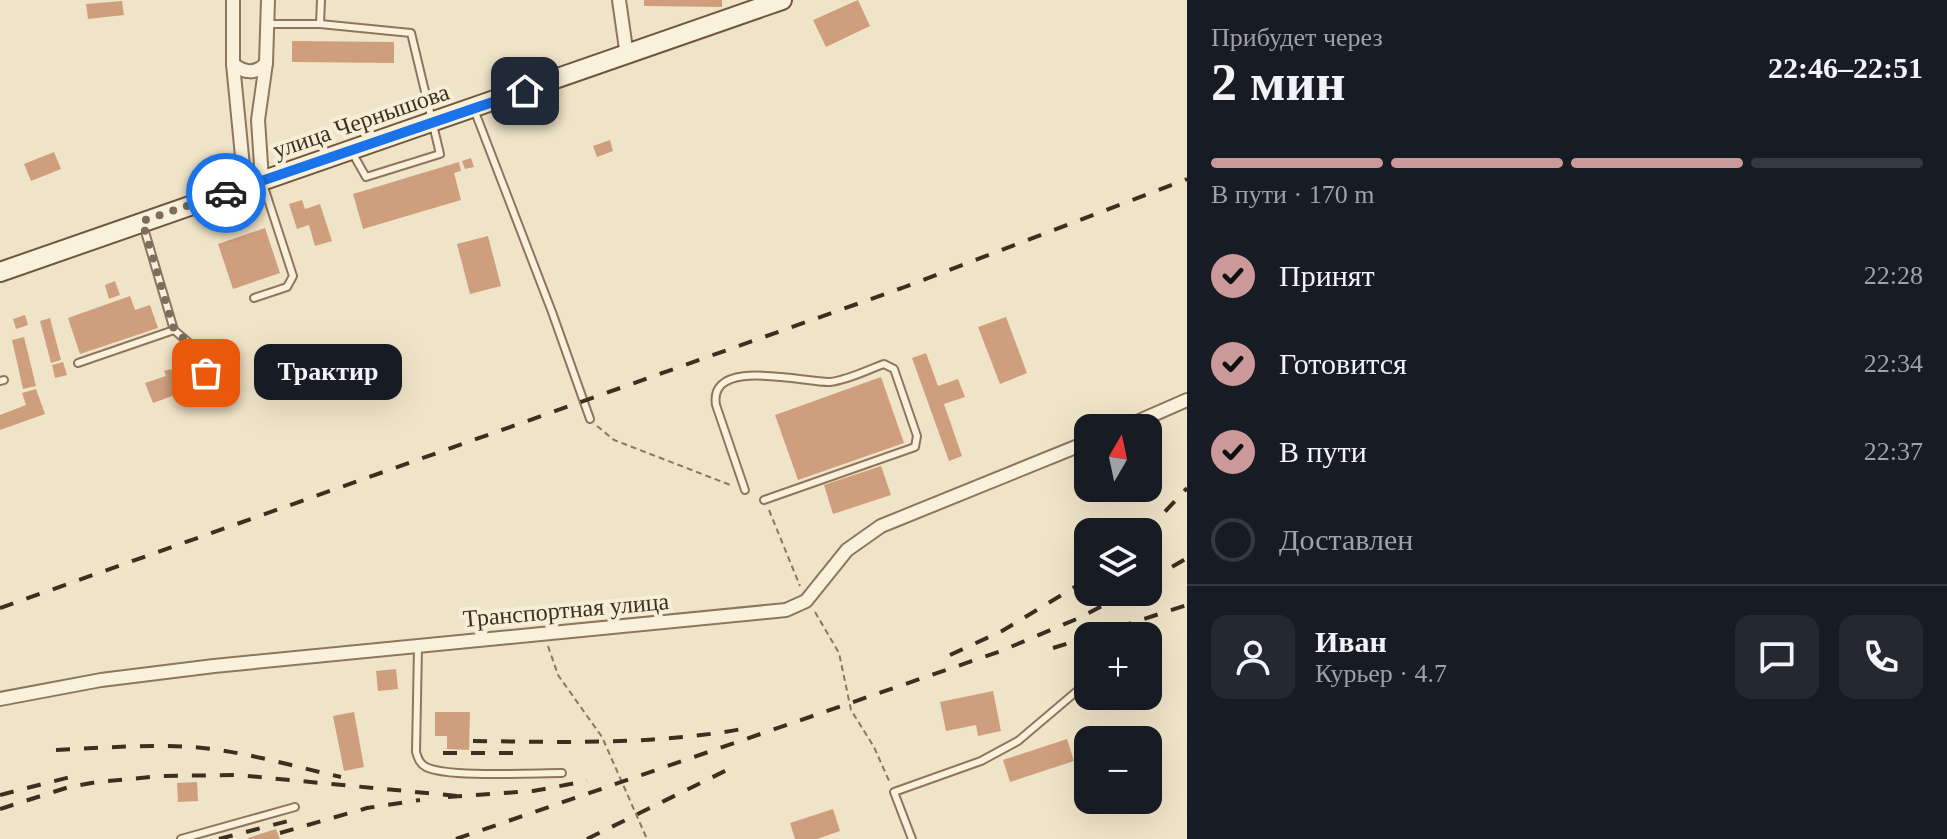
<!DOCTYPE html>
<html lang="ru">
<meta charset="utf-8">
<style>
body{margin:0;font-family:"Times New Roman",serif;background:#242831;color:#f1f3f6;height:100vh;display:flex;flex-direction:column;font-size:30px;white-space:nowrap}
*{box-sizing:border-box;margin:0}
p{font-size:26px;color:#9ea1a6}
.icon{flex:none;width:44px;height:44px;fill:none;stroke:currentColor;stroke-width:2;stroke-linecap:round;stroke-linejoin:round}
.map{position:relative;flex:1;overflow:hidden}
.panel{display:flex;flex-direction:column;background:#171b24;width:760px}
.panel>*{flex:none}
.needle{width:52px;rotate:9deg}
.fabs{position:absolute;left:1074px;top:414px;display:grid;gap:16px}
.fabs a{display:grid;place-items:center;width:88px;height:88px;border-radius:16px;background:#171b24;box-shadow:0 8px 32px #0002;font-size:40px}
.pin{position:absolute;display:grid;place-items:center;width:68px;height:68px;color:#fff;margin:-34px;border-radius:16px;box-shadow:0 4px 12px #0006}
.courier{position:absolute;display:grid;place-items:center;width:80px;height:80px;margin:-40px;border:6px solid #1a73e8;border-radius:50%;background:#fff;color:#222;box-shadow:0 2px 10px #0007}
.bubble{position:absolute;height:56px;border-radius:16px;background:#171b24;box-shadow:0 8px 32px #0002;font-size:26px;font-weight:700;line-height:56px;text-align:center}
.overview em{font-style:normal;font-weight:700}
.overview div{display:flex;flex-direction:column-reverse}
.overview{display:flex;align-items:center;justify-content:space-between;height:136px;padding:0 24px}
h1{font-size:52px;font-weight:700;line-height:60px}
.bar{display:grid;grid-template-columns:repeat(4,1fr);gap:12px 8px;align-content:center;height:96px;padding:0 24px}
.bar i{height:10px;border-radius:6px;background:#363941}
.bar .current{background:#cc999b}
.bar p{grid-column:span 4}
.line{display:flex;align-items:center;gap:20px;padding:0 24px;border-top:2px solid #363941}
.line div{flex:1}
.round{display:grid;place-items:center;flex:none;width:84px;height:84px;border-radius:16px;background:#242831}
ol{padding:0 24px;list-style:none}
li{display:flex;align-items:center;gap:24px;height:88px}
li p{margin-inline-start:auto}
li .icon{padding:8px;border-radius:50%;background:#cc999b;color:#111;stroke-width:4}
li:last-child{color:#9ea1a6}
li i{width:44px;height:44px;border:4px solid #363941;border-radius:50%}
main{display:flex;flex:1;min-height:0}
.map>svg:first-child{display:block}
</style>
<main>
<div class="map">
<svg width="1187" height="839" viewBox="0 0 1187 839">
<rect width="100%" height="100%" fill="#f0e4c8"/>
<g fill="#cf9f7d">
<path d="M644,0h78v7l-78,-1z"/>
<path d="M858,0l12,26 -44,21 -13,-27z"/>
<path d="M122,1l2,14 -36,4 -2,-15z"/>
<path d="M292,41l102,1v21l-102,-1z"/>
<path d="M610,140l3,11 -16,6 -4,-11z"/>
<path d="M54,152l7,17 -30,12 -7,-17z"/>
<path d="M471,158l3,9 -9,2 -3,-8z"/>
<path d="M459,162l2,9 -7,2 7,27 -98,29 -10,-35z"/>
<path d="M302,200l3,9 15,-5 12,37 -17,5 -6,-21 -12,4 -8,-25z"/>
<path d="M265,228l15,45 -47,16 -15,-45z"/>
<path d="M488,236l13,50 -31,8 -13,-50z"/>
<path d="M115,281l5,14 -11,4 -4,-14z"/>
<path d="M130,296l5,14 15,-5 8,23 -78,26 -12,-36z"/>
<path d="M25,315l3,10 -12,4 -3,-10z"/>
<path d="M1006,317l21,56 -27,11 -22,-57z"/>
<path d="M50,318l11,42 -10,3 -11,-42z"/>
<path d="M24,337l12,49 -13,3 -11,-49z"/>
<path d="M926,353l12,33 20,-7 7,18 -21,7 18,52 -13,5 -37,-103z"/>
<path d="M63,362l4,13 -12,3 -3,-13z"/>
<path d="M196,365l7,20 -50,18 -8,-20 21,-7 -2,-5 7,-2 2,4z"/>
<path d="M881,377l23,66 -106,37 -23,-65z"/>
<path d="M36,389l9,25 -45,16v-15l26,-10 -4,-12z"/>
<path d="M881,466l10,29 -58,19 -9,-29z"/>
<path d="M396,669l2,20 -20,2 -2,-20z"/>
<path d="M993,691l8,40 -23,5 -2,-11 -30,6 -6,-29z"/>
<path d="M354,712l10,55 -20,4 -11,-55z"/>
<path d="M435,712h35l-1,38 -22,-1v-13h-12z"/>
<path d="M1067,739l7,22 -64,21 -7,-22z"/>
<path d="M197,782l1,19 -20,1 -1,-19z"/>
<path d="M833,809l7,22 -23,8h-22l-5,-16z"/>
<path d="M276,829l4,10h-32v-1z"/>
</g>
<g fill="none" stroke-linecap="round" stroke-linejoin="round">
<defs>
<g id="service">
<path d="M268,24h52l91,9 29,121 -74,23 -13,-23"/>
<path d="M320,24l1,-24"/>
<path d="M475,112l77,200 38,107"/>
<path d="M254,298l33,-11 6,-11 -30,-92"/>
<path d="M174,330l22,19 16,40"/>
<path d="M78,363l96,-33 -31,-105"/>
<path d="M0,381l4,-1"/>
<path d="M745,490l-29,-85c-8,-49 89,-22 114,-23 18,-2 37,-12 54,-18l10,5 23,67 -2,11 -151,53"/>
<path d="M418,647l-2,105c2,7 4,12 10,15 22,11 107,6 136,6"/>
<path d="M181,839l114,-32"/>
<path d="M912,839l-18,-47 87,-31 37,-20 59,-50"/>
</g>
<g id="minor">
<path d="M233,0v64l12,123"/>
<path d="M619,0l8,56"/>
<path d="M233,64c11,9 23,11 33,-1"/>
<path d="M262,180l-4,-60 8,-57 2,-63"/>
<path d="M1123,428l64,-28"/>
<path d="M0,699l101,-19 113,-14 572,-56 20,-9 41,-51 34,-24 207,-84"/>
</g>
<path id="secondary" d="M0,272l782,-272"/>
</defs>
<use href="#service" stroke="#8d765c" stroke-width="10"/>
<use href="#minor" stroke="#8d765c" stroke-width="16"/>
<use href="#secondary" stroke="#6f573f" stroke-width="22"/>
<g stroke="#8d765c" stroke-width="2" stroke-dasharray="6 4" stroke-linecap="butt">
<path d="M597,426l17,14 119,46"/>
<path d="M769,510l31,76"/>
<path d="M815,612l24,41 12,57 23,37 16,36"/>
<path d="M548,646l10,29 44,62 45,102"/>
</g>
<use href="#service" stroke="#faf1dc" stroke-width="6"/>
<use href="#minor" stroke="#faf1dc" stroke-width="12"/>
<use href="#secondary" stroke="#faf1dc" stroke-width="18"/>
<g stroke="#3d2e20" stroke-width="4" stroke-dasharray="14 14" stroke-linecap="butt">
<path d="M1146,532l41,-44"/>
<path d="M1148,581l39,-23"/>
<path d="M0,608l902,-320 285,-109"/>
<path d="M1091,636l96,-31"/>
<path d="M1053,648l35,-11"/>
<path d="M950,655l52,-24 86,-52"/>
<path d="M473,741c91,1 180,4 269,-12"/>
<path d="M56,750c46,-2 92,-6 137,-3 50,4 99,19 148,30"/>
<path d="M443,753h71"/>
<path d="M0,795l74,-19"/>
<path d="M448,797l85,-6 54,-10"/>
<path d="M0,809l69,-22 28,-5 65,-6 75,-1 221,21"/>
<path d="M280,833l87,-25 53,-8"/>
<path d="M219,839l73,-19"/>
<path d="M456,839l545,-188 78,-33 50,-26"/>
<path d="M587,839l144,-71"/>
</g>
</g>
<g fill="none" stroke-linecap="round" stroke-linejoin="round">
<path stroke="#7c6e5b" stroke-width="8" stroke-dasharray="0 14.4" d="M206,373l-10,-24 -22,-19 -32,-109 84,-28"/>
<path stroke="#1a73e8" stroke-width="10" d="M226,193l299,-102"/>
</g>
<g text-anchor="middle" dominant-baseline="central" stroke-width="8" stroke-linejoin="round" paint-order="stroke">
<g font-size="24" fill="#3d2e20" stroke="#f7eed8">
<text transform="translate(361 121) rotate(-19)">улица Чернышова</text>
<text transform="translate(566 610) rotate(-5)">Транспортная улица</text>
</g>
</g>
</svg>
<div class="fabs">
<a><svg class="needle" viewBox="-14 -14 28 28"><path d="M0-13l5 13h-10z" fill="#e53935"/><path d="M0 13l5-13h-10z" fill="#9ea1a6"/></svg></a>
<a><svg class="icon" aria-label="layers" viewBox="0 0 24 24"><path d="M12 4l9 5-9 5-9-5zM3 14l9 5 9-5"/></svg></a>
<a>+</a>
<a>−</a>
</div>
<div class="pin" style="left:206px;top:373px;background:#ea580c"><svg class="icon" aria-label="bag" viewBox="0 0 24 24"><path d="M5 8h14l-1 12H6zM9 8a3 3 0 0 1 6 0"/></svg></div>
<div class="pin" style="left:525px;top:91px;background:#1f2937"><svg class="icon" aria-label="home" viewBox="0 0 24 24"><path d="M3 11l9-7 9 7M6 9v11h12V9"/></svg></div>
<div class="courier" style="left:226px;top:193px"><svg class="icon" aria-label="car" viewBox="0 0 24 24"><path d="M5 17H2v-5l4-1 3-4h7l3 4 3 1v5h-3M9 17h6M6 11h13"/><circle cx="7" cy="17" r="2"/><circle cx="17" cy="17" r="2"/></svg></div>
<div class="bubble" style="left:254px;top:344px;width:148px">Трактир</div>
</div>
<section class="panel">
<div class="overview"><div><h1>2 мин</h1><p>Прибудет через</p></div><em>22:46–22:51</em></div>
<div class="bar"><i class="current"></i><i class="current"></i><i class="current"></i><i></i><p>В пути · 170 m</p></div>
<ol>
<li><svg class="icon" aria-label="check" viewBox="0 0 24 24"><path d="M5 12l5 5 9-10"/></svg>Принят<p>22:28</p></li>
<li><svg class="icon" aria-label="check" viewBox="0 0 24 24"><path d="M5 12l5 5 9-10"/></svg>Готовится<p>22:34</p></li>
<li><svg class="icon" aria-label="check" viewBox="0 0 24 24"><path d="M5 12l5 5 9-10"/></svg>В пути<p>22:37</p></li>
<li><i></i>Доставлен</li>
</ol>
<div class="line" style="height:144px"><a class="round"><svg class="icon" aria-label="person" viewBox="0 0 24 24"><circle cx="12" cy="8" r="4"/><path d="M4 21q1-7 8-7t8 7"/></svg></a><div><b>Иван</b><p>Курьер · 4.7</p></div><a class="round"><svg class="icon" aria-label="chat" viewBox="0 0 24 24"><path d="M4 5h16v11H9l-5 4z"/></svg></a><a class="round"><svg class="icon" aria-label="phone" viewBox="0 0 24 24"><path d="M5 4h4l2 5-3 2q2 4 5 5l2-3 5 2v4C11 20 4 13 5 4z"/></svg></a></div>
</section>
</main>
